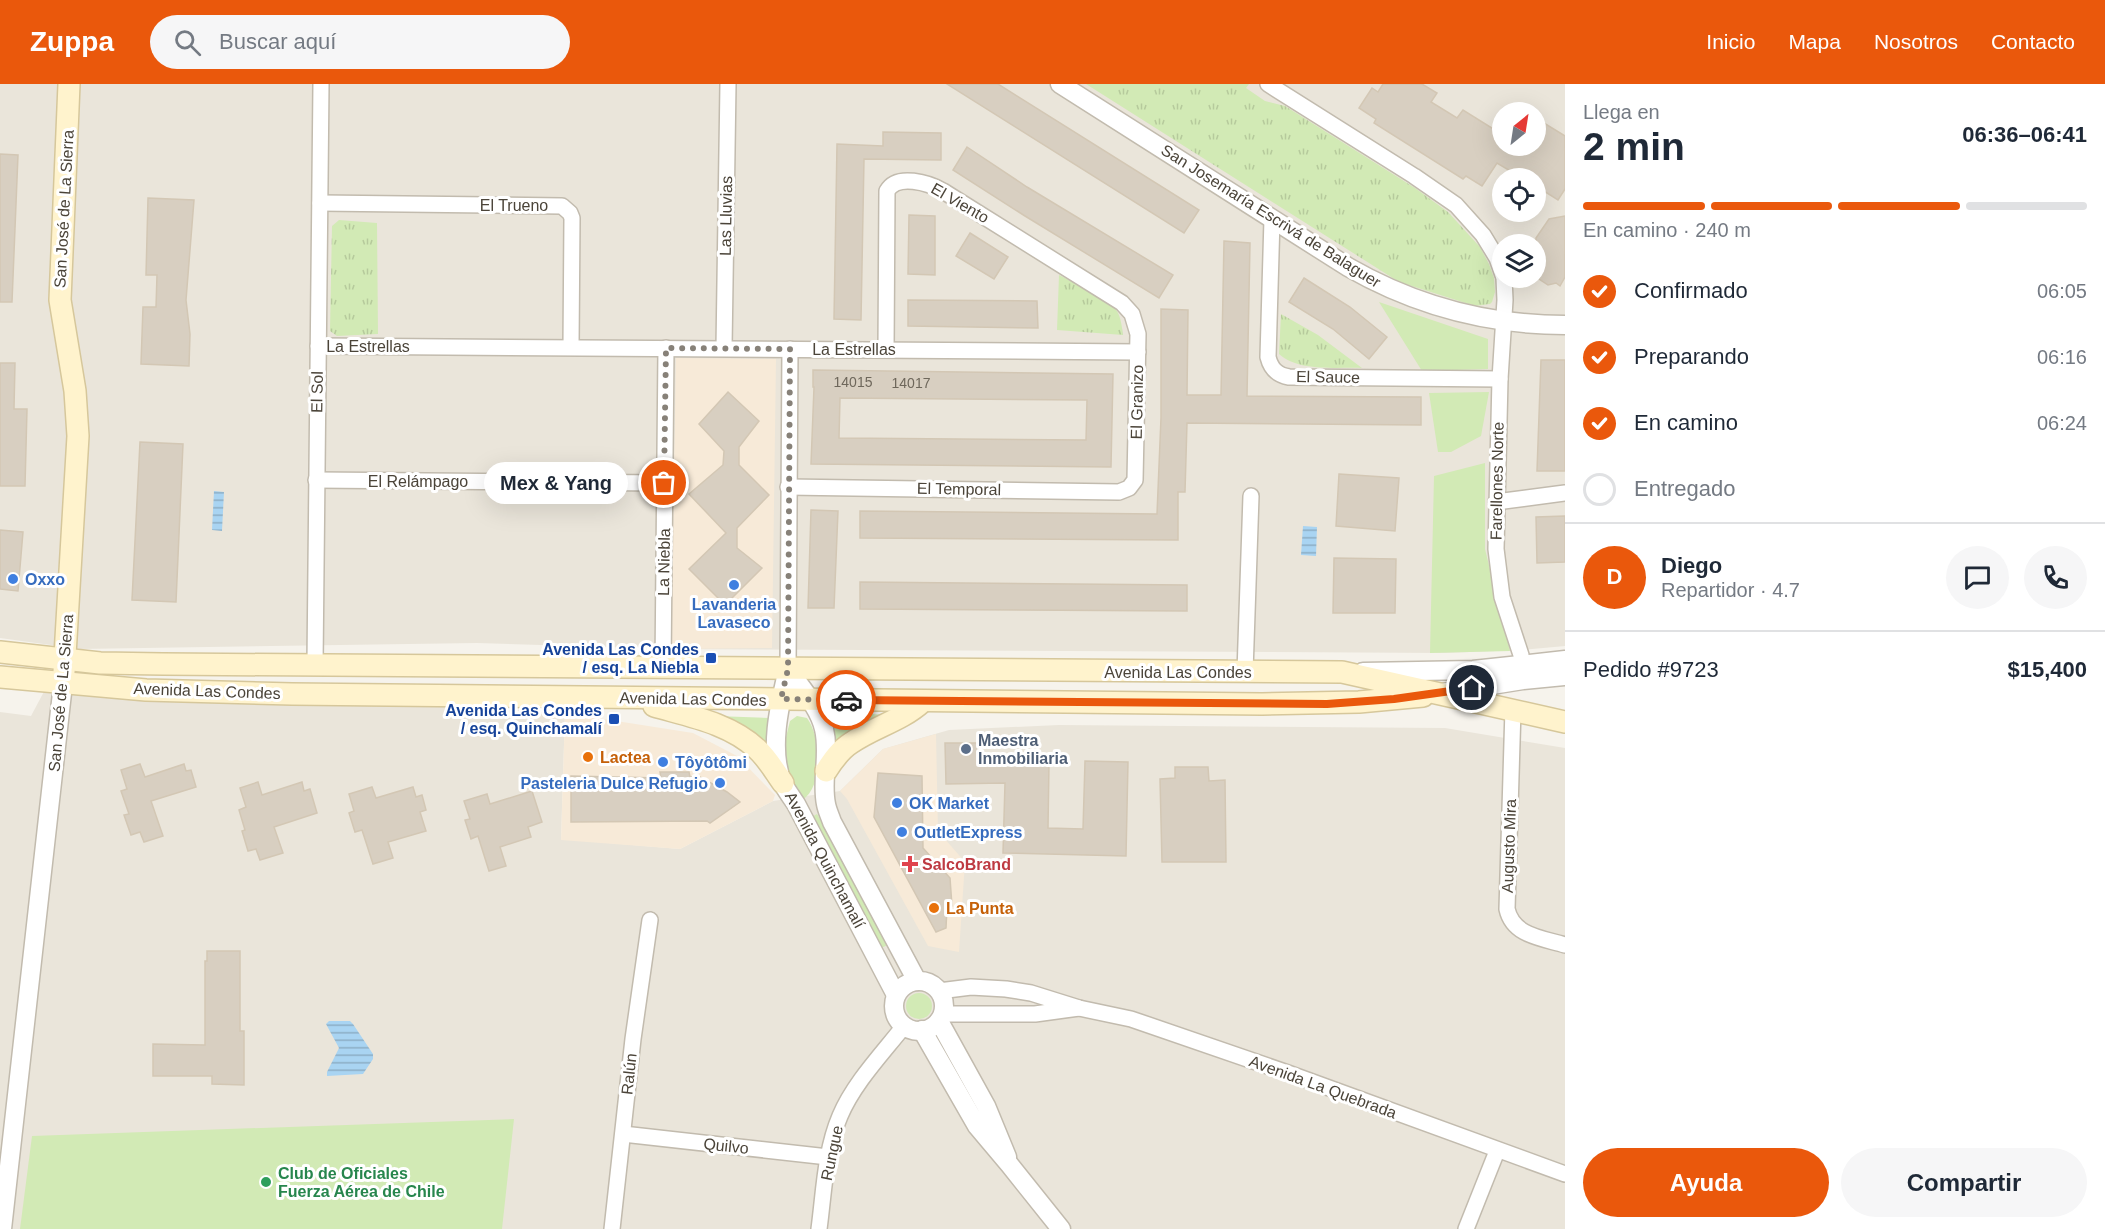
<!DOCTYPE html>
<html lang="es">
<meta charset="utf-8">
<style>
body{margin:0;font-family:Arial,sans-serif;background:#f6f6f7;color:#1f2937;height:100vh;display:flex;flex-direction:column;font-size:22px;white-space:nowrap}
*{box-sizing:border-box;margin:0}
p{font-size:20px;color:#747a83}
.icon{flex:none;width:33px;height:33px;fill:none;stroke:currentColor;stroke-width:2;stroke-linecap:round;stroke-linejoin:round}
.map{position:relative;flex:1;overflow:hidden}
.drawer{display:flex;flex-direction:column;background:#fff;width:540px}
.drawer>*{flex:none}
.needle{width:39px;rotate:30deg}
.fabs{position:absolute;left:1492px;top:18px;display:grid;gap:12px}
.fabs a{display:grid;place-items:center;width:54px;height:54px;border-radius:50%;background:#fff;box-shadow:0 6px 24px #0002;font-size:30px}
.pin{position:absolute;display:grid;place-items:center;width:51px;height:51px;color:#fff;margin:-26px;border:3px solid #fff;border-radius:50%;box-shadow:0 2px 6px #0007}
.courier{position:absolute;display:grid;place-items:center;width:60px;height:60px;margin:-30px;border:4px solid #ea580c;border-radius:50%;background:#fff;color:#222;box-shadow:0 2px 8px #0007}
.bubble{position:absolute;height:42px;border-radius:21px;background:#fff;box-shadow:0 6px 24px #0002;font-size:20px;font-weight:800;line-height:42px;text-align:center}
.overview em{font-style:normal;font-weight:800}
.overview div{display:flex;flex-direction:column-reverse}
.overview{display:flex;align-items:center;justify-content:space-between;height:102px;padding:0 18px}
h1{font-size:39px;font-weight:800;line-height:45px}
.bar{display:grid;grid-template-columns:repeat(4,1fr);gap:9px 6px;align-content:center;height:72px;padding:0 18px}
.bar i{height:8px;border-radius:4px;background:#e0e1e3}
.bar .on{background:#ea580c}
.bar p{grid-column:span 4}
.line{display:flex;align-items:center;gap:15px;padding:0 18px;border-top:2px solid #e0e1e3}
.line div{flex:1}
.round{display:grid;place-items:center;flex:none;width:63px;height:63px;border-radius:32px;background:#f6f6f7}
ol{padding:0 18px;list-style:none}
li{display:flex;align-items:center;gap:18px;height:66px}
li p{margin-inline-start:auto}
li .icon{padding:6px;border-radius:50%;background:#ea580c;color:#fff;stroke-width:4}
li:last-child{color:#747a83}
li i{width:33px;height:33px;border:3px solid #e0e1e3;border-radius:50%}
.action{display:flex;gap:12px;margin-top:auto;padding:12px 18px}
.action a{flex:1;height:69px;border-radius:36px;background:#ea580c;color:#fff;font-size:24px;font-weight:800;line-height:69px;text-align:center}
.action a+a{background:#f6f6f7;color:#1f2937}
header{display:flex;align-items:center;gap:36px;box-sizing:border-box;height:84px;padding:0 30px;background:#ea580c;color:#fff}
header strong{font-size:28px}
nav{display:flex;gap:33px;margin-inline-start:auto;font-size:21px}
.search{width:420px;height:54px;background:#f6f6f7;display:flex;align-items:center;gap:15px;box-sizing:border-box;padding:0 21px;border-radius:33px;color:#747a83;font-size:22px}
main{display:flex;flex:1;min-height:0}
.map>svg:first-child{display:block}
</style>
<header>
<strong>Zuppa</strong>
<div class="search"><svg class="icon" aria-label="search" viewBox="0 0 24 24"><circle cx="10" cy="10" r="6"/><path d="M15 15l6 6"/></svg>Buscar aquí</div>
<nav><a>Inicio</a><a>Mapa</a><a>Nosotros</a><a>Contacto</a></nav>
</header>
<main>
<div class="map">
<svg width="1565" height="1145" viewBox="0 0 1565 1145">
<defs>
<pattern id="park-tufts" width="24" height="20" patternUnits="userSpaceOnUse" patternTransform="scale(1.5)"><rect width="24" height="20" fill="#d2eab5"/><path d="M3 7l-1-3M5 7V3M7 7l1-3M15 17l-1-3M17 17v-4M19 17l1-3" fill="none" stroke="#b6ca9c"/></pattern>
<pattern id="water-rules" width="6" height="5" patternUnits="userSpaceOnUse" patternTransform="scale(1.5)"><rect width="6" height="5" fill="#a9d4f2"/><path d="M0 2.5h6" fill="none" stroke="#8caec5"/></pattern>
</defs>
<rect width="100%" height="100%" fill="#f6f3ec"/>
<g fill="#eae5da" fill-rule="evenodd">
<path d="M0,0h1565v562l-45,4 -76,3 -773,-4 -194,-6 -397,6 -80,-11zM1503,28h33v34h-33zM1503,94h33v34h-33zM1503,160h33v34h-33z"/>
<path d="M47,602l518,27 -4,126 119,10 93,-48 67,-10 43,-42 66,-19 110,-5 386,3 120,20v481h-1565v-517l31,4z"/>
</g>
<g fill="#f7ead8">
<path d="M676,274l100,1 -4,289 -101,1z"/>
<path d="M565,629l128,20 44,23 38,39 -2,6 -93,48 -119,-9z"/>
<path d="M936,650l2,97 27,31 -6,90 -31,-6 -81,-147 -7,-8 43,-42z"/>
</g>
<g fill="#d2eab5">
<path d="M1379,218l109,37v30l-66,2z"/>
<path d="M1489,308l-8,44 -30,16h-13l-9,-59z"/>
<path d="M1485,379v86l25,102 -80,2 4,-177z"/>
<path d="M827,628l64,3 -56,33z"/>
<path d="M716,632l56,2 -6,19v13z"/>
<path d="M797,632l10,2c14,18 17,69 -5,82l-14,-26 -4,-29 6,-24z"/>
<path d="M817,730l73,130 -9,4 -71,-130z"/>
<circle cx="919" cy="922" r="13"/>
<path d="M514,1035l-12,110h-482l12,-93z"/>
</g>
<g fill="url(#park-tufts)">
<path d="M1086,0h163l-3,4 19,13 20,5 130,82 33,24 32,35 9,17 5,14 1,14 -3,10 -2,2 -15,2 -76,-24z"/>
<path d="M339,136l38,3 1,111 -41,2 -7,-5 2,-105z"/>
<path d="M1059,191c15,8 48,24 58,36 4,7 5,16 6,24l-66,-5z"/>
<path d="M1281,230l37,21 44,33c-26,-1 -63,4 -83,-14z"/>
</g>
<g fill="url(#water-rules)">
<path d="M214,407l10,1 -2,39 -10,-1z"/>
<path d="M1303,442l14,1 -1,29 -15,-1z"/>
<path d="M329,937h21l3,3 20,30v5l-10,15 -36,2v-4l12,-24 -13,-24z"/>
</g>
<g fill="#d8cfc1" stroke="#d3c7b4" stroke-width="1.5" fill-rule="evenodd">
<path d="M947,0h51l201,126 -15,23z"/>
<path d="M1383,0h39l15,9 -6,9 26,16 6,-8 40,25v11h33v-28l29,18v53l-7,11 -22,-14v-8h-14l-25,-15 -15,23 -16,-10 -3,3 -89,-56 2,-4 -17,-11 13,-20 6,4z"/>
<path d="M883,48l58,1v27l-77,-1 -3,161 -27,-1 3,-175 46,2z"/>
<path d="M967,63l60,40 146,88 -14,23 -134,-82 -72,-46z"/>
<path d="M0,70l18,1 -6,147h-12z"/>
<path d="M148,114l46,2 -8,100 4,34 -1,32 -48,-2 2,-57h13l1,-32h-11z"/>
<path d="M909,131l26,1v59l-27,-1z"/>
<path d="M1565,132v61l-5,9 -4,-3 -8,2 -12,-8v-39l13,-19z"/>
<path d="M970,149l38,24 -14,22 -38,-23z"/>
<path d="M1224,157l26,2 -3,153 174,1v28l-234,-2 -2,69h-7v48l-318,-2v-27l297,3 4,-96v-109l27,1 -1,85h34z"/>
<path d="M1304,194l46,29 37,30 -18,22 -36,-30 -44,-27z"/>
<path d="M908,216l129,1 1,27 -130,-2z"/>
<path d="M1541,276h24v111h-28z"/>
<path d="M0,279h15l-1,46h13l-2,77h-25z"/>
<path d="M813,286l300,4 -2,93 -300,-3 3,-77h-1zM840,314l247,2 -1,40 -247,-2z"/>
<path d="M728,308l31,29 -20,26v18l30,30 -32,33v20l25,20 -37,37 -36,-36 37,-36 -37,-39 34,-29 1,-14 -25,-27z"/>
<path d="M140,358l43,2 -7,158 -44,-2z"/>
<path d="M1339,390l60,4 -4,53 -59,-5z"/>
<path d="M811,426l27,1 -4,97h-26z"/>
<path d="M1565,432v46l-28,1 -1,-46z"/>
<path d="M0,446l23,2 -5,59 -18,-2z"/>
<path d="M1334,474l62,1 -1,54h-62z"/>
<path d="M860,498l327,3v26l-327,-2z"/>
<path d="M945,659h35v19l69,2 -1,64 35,1 2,-68 43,1 -2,94 -123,-3 2,-70 -59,1z"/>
<path d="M140,680l5,13 39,-13 2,7 5,-1 5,17 -45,14 12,35 -19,6 -4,-10 -9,3 -7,-20 5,-1 -8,-23 6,-2 -6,-19z"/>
<path d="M1175,683h33l1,14 16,-1 1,82h-64l-2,-83 15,-1z"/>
<path d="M660,688h29l1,5h10l27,15 13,10 -30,21 -3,-2 -136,1v-46l90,2z"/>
<path d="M878,689l44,3 1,72 27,30 2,28 -5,1 -1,21 -10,4 -62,-115z"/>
<path d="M258,698l4,13 40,-13 2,9 6,-2 7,24 -43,14 9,26 -23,7 -4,-11 -8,2 -6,-20 3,-1 -6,-20 7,-3 -6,-19z"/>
<path d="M372,703l4,11 37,-11 3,10 6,-2 4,15 -6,2 6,19 -38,11 5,16 -20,6 -11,-34 -7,2 -6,-19 5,-2 -5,-17z"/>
<path d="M532,707l10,31 -14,5 3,10 -31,10 6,19 -17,5 -11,-35 -7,3 -6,-19 5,-1 -6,-18 23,-7 3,10z"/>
<path d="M207,867h33v80h4v54l-32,-1v-8h-59v-32l52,1v-84h2z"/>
</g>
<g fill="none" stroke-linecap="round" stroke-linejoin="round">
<defs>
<g id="minor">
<path d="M1268,0l146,92 42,29 27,30 14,23 6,17"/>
<path d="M320,119l242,3 8,7 2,5 -1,129"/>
<path d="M1272,135l-4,138c3,12 9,18 21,20l211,2"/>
<path d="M1504,194l1,22 -5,79 -4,170 6,48 19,58 2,21"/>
<path d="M318,262l820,6"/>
<path d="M724,264l4,-264"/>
<path d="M316,396l348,3"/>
<path d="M788,403l331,5 10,-4 6,-8 3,-146 -6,-20 -10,-11 -179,-112c-14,-8 -46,-18 -56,0l-1,159"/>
<path d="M1496,418l69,-9"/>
<path d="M315,580l6,-580"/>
<path d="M663,584l3,-320"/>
<path d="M788,585l2,-320"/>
<path d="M1245,588l6,-176"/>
<path d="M1513,625l-6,200c6,27 35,29 58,36"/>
<path d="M939,907l32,-4 35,2 25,4 48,15 52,11 157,54 277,101"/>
<path d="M942,930h93l44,-6"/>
<path d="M623,1050l205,23"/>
<path d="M612,1145l21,-190 17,-119"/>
<path d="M819,1145c5,-37 6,-78 21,-113 14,-33 42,-62 64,-90"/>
<path d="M1466,1145l31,-78"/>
</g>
<g id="tertiary">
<path d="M1060,0l288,183c68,39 139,58 217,58"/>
<path d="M788,585c-8,34 -20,82 -5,115 4,7 9,14 13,20l100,191"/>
<path d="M788,585c13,19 31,38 36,60 6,25 -3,51 2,75 1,6 4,12 6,18l85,159"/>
<path d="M1363,588l110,-2 92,-10"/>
<path d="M1442,609l81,-13 42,-4"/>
<circle cx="919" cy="922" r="25"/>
<path d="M939,937l47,85 21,51"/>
<path d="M922,946l55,96 32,38 52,65"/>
<path d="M2,1145l61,-545"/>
</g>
<g id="secondary">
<path d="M0,568l100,11 63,1 1179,8 223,50"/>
<path d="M64,588l14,-236 -3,-45 -15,-91 9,-216"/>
<path d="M0,593l146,13 146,4 970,10 97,-2 64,-6"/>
<path d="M654,622c35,10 75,17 103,43 11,10 18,23 26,34"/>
<path d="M826,687c7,-11 14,-21 25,-28 23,-16 50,-22 71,-41"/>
</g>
</defs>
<use href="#minor" stroke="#c2bbae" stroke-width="18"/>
<use href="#tertiary" stroke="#c2bbae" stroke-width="21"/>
<use href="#secondary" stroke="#d6c79b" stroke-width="24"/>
<use href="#minor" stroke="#fff" stroke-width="15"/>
<use href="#tertiary" stroke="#fff" stroke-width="18"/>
<use href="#secondary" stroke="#fff3cd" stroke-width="21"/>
</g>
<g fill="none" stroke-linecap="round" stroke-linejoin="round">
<path stroke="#878178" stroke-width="6" stroke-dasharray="0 10.8" d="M664,399l2,-135 124,1 -2,320 -7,30 65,1"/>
<path stroke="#ea580c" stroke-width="8" d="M846,616l481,4 67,-5 78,-11"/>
</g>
<g fill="#3f7fe0" stroke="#fff" stroke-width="2">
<circle cx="13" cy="495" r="6"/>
<circle cx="734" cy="501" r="6"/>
<circle cx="663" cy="678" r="6"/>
<circle cx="720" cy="699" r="6"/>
<circle cx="897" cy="719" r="6"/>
<circle cx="902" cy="748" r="6"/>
</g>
<g fill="#1a4fb4" stroke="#fff" stroke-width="2">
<rect x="705" y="568" width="12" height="12" rx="3"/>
<rect x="608" y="629" width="12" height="12" rx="3"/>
</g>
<circle fill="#5c6f8a" stroke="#fff" stroke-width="2" cx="966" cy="665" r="6"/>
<g fill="#e8710a" stroke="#fff" stroke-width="2">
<circle cx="588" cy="673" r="6"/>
<circle cx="934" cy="824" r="6"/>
</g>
<path fill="#e0444e" stroke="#fff" stroke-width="2" d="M907 771h6v6h6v6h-6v6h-6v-6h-6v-6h6z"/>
<circle fill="#2e9e5b" stroke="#fff" stroke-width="2" cx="266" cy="1098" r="6"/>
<g text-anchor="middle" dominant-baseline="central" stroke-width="6" stroke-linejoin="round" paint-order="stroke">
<g font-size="14" fill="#6e675b">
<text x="853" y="298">14015</text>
<text x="911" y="299">14017</text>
</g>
<g font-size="16" fill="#4b4439" stroke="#fff">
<text transform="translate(960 119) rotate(30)">El Viento</text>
<text x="514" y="121">El Trueno</text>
<text transform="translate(64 125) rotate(-87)">San José de La Sierra</text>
<text transform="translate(726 132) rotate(-89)">Las Lluvias</text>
<text transform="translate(1271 132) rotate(32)">San Josemaría Escrivá de Balaguer</text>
<text x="368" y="262">La Estrellas</text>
<text x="854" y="265">La Estrellas</text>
<text transform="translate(1328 293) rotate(1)">El Sauce</text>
<text transform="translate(317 308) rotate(-89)">El Sol</text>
<text transform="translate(1137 318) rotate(-89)">El Granizo</text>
<text x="418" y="397">El Relámpago</text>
<text transform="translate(1497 397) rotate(-89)">Farellones Norte</text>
<text transform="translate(959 405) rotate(1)">El Temporal</text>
<text transform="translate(664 478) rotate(-89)">La Niebla</text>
<text x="1178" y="588">Avenida Las Condes</text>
<text transform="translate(207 607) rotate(2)">Avenida Las Condes</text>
<text transform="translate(61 609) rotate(-85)">San José de La Sierra</text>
<text transform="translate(693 615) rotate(1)">Avenida Las Condes</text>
<text transform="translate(1509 762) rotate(-88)">Augusto Mira</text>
<text transform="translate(825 776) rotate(62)">Avenida Quinchamalí</text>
<text transform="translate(629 990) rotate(-84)">Ralún</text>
<text transform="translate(1323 1003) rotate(20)">Avenida La Quebrada</text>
<text transform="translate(726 1062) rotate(6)">Quilvo</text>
<text transform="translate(832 1069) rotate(-78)">Rungue</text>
</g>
<g font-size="16" font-weight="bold" fill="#366cbe" stroke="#fff" text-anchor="start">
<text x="25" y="495">Oxxo</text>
<text x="734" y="520" text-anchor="middle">Lavanderia<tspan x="734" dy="18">Lavaseco</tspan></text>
<text x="675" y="678">Tôyôtômi</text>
<text x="708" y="699" text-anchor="end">Pasteleria Dulce Refugio</text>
<text x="909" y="719">OK Market</text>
<text x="914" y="748">OutletExpress</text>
</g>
<g font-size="16" font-weight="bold" fill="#164399" stroke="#fff" text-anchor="end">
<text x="699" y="565">Avenida Las Condes<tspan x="699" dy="18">/ esq. La Niebla</tspan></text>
<text x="602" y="626">Avenida Las Condes<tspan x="602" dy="18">/ esq. Quinchamalí</tspan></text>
</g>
<g font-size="16" font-weight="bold" fill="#4e5e75" stroke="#fff" text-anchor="start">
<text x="978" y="656">Maestra<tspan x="978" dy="18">Inmobiliaria</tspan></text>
</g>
<g font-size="16" font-weight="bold" fill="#c56008" stroke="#fff" text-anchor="start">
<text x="600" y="673">Lactea</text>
<text x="946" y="824">La Punta</text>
</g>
<g font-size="16" font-weight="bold" fill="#be3a42" stroke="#fff" text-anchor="start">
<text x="922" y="780">SalcoBrand</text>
</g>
<g font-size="16" font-weight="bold" fill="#27864d" stroke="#fff" text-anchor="start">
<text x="278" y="1089">Club de Oficiales<tspan x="278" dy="18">Fuerza Aérea de Chile</tspan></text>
</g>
</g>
</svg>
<div class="fabs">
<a><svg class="needle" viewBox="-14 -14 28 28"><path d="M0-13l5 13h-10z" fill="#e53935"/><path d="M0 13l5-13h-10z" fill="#747a83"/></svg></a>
<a><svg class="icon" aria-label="locate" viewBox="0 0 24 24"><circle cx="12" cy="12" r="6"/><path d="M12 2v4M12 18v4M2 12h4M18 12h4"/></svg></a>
<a><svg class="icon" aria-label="layers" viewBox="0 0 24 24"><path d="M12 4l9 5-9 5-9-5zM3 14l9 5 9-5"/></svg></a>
</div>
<div class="pin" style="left:664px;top:399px;background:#ea580c"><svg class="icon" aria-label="bag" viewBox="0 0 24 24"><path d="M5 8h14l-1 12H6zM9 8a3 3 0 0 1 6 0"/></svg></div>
<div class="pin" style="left:1472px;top:604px;background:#1f2937"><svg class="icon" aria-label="home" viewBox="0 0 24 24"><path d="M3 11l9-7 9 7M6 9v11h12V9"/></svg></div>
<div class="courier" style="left:846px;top:616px"><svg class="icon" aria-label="car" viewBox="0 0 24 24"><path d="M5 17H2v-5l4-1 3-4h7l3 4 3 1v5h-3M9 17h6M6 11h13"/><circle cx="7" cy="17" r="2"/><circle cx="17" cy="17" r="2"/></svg></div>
<div class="bubble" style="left:484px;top:378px;width:144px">Mex &amp; Yang</div>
</div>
<section class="drawer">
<div class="overview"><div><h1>2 min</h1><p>Llega en</p></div><em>06:36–06:41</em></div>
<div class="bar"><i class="on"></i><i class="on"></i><i class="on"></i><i></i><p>En camino · 240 m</p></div>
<ol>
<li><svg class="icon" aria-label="check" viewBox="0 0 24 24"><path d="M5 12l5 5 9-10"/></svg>Confirmado<p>06:05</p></li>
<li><svg class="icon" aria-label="check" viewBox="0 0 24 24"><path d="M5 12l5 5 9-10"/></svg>Preparando<p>06:16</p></li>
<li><svg class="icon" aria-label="check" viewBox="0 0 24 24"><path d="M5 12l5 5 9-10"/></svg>En camino<p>06:24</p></li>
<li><i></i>Entregado</li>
</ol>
<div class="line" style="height:108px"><b class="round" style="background:#ea580c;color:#fff">D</b><div><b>Diego</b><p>Repartidor · 4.7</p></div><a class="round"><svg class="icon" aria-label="chat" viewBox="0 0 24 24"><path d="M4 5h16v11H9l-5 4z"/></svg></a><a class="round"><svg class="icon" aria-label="phone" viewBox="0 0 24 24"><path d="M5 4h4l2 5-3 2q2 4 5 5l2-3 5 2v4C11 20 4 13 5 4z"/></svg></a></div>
<div class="line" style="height:78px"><div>Pedido #9723</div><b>$15,400</b></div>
<div class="action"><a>Ayuda</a><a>Compartir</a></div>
</section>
</main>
